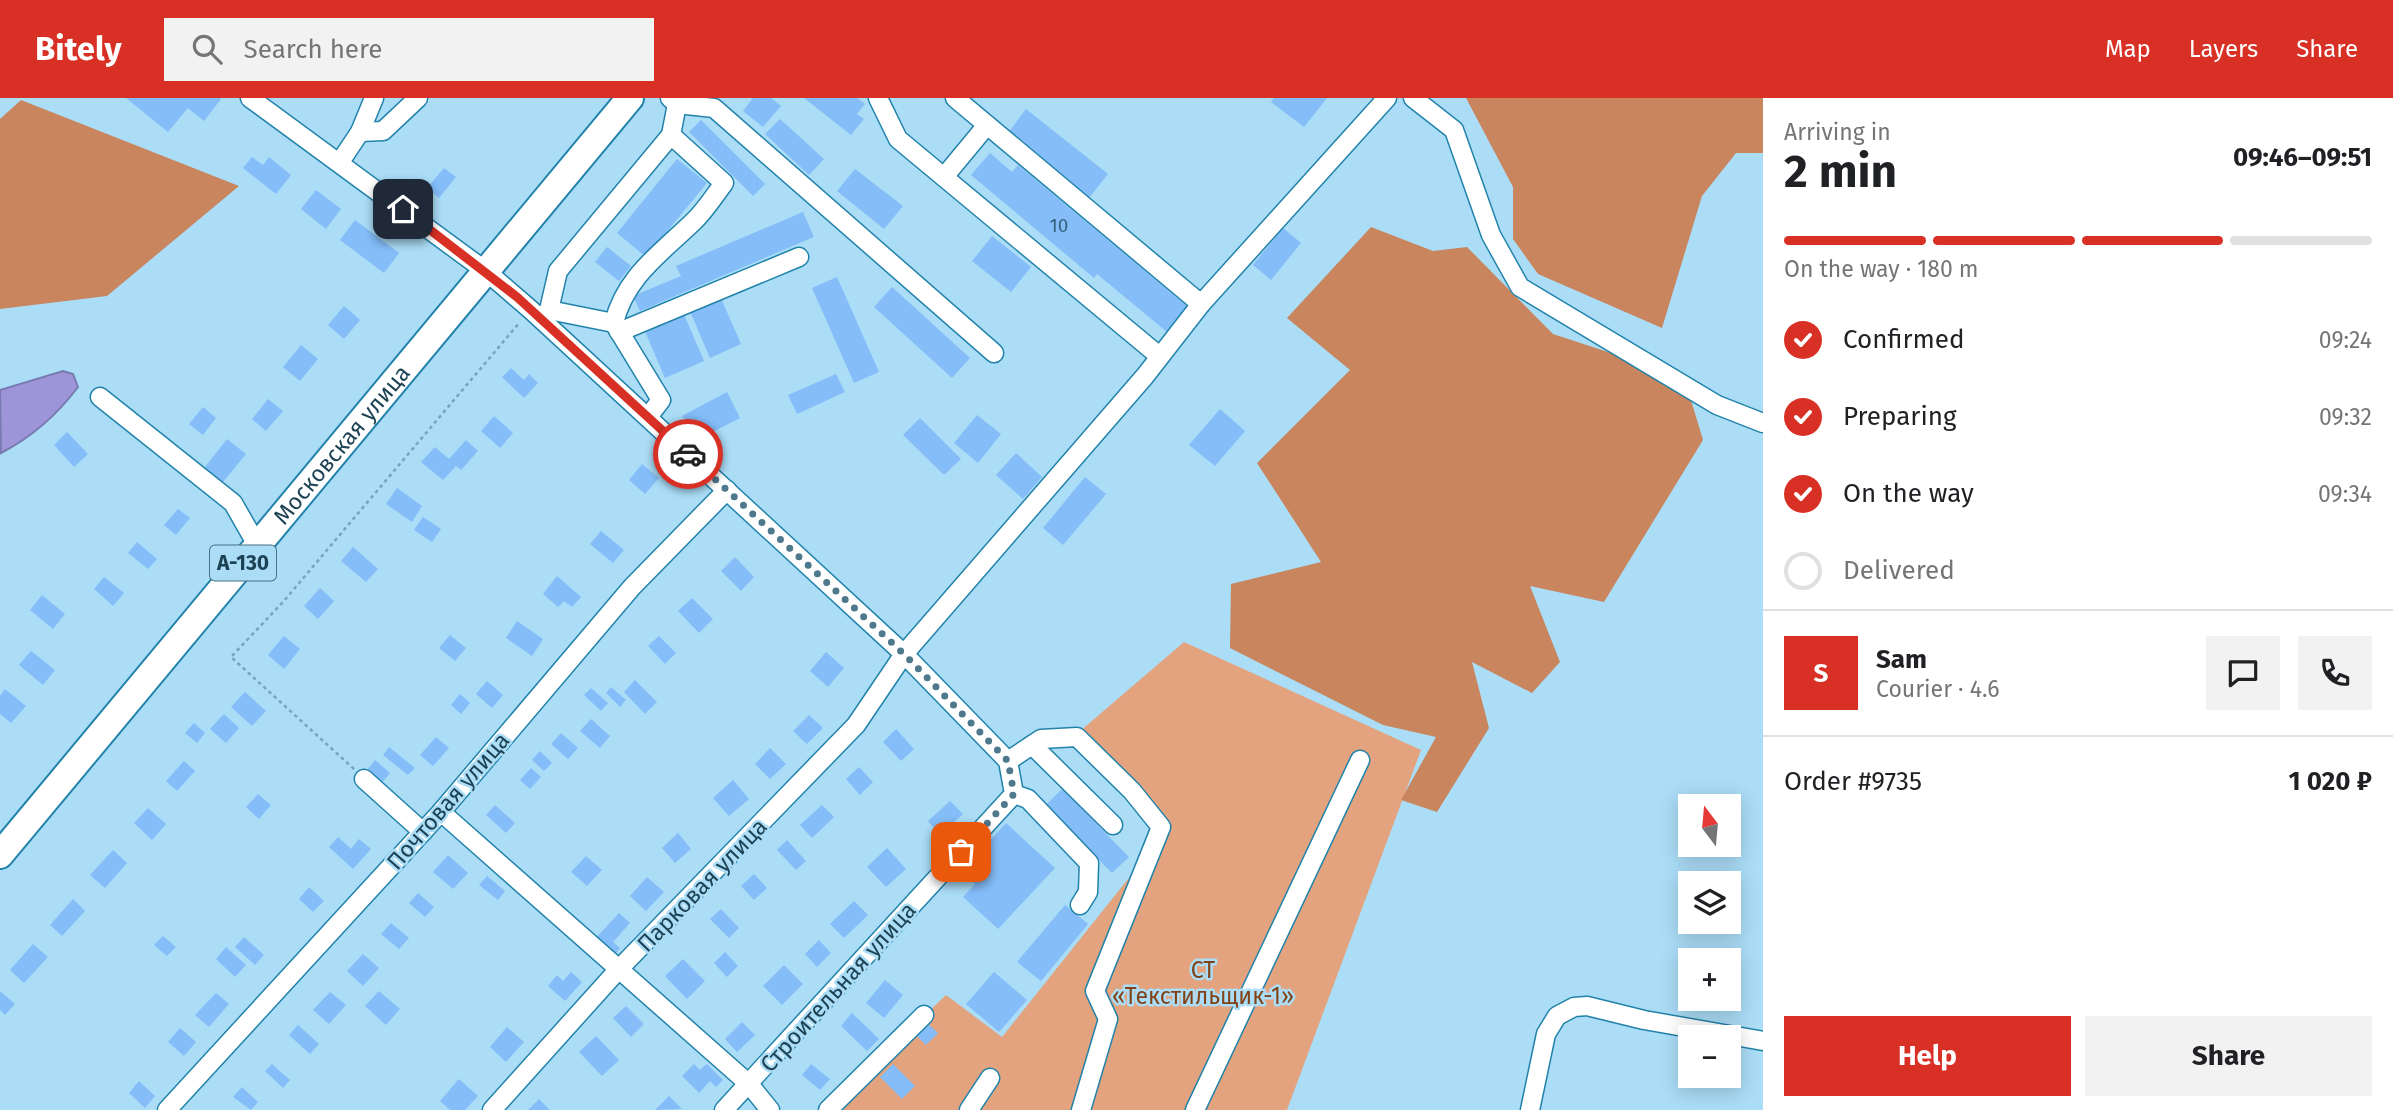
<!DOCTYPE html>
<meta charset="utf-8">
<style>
body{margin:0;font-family:"Fira Sans",sans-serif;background:#f2f2f2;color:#202124;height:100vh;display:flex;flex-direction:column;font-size:26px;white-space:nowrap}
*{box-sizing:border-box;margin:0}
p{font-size:23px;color:#757577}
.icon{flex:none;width:38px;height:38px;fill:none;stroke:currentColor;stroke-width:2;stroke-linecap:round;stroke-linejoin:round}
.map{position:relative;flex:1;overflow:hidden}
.side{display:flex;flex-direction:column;background:#fff;width:630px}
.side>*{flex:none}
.needle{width:46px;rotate:344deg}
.fabs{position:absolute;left:1678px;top:696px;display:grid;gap:14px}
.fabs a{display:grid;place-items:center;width:63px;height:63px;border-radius:0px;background:#fff;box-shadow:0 4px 18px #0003;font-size:35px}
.pin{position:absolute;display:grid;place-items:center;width:60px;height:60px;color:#fff;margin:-30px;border-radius:14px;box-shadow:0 4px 10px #0006}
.courier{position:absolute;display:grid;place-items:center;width:70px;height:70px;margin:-35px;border:5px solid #d93025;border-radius:50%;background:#fff;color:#222;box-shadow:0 2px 9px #0007}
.headline em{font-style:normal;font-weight:700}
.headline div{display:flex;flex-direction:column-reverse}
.headline{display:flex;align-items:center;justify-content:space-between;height:119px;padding:0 21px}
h1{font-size:46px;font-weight:700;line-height:52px}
.bar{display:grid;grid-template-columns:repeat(4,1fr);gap:10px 7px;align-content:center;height:84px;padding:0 21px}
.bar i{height:9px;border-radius:5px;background:#e0e0e0}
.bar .current{background:#d93025}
.bar p{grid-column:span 4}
.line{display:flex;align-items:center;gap:18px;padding:0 21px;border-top:2px solid #e0e0e0}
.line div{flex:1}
.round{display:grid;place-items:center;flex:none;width:74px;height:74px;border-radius:0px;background:#f2f2f2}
ol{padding:0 21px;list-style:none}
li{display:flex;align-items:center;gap:21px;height:77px}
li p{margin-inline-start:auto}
li .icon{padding:7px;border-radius:50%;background:#d93025;color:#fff;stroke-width:4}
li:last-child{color:#757577}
li i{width:38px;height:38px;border:4px solid #e0e0e0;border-radius:50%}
.action{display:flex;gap:14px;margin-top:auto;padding:14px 21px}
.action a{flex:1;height:80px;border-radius:0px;background:#d93025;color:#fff;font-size:28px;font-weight:700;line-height:80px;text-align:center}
.action a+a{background:#f2f2f2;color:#202124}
header{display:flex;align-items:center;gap:42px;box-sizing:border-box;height:98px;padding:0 35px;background:#d93025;color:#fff}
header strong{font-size:33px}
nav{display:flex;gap:38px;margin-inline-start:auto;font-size:24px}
.search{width:490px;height:63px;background:#f2f2f2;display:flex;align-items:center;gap:18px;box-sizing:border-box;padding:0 24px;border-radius:0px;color:#757577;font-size:26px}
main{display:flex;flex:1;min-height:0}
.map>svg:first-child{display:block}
</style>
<header>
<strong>Bitely</strong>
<div class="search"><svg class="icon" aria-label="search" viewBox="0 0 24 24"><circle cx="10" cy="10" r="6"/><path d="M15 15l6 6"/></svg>Search here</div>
<nav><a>Map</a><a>Layers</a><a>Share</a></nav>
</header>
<main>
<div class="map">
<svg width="1763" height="1012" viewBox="0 0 1763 1012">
<rect width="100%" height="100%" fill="#abddf7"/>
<path fill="#e3a37e" d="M1184,544l237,108 -134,360h-461l120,-115 56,42 138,-173 11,-44 -79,-82z"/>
<g fill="#c8855e">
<path d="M1466,0h297v55h-27l-34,43 -40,132 -124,-54 -25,-35v-52z"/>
<path d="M21,2l218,86 -132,110 -107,13v-190z"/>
<path d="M1371,129l62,24 34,-4 86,87 131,43 19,63 -99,162 -74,-16 30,76 -28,31 -60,-31 17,66 -52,84 -36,-12 35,-63 -53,-12 -153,-77 1,-64 90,-22 -64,-99 93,-93 -63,-52z"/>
</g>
<path fill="#9e94d8" stroke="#777bb0" stroke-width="2" d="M63,273l10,3 5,13c-21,28 -46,50 -77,66l-1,-63z"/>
<g fill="#84bdf8">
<path d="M126,0h94l1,1 -17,22 -16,-13 -20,24z"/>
<path d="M753,0h18l10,8 -18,21 -20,-16z"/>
<path d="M804,0h53l8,6 -8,10 7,5 -13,16z"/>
<path d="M1274,0h53l-23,29 -33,-25z"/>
<path d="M1026,11l82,65 -19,24 -81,-65z"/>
<path d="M780,21l44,40 -15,16 -44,-41z"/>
<path d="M701,22l64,64 -12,12 -64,-64z"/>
<path d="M990,55l22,19 6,-7 170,142 -21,25 -70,-58 -3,4 -123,-103z"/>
<path d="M252,59l11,8 6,-8 22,18 -15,19 -33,-26z"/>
<path d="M677,61l30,24 -61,74 -29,-24z"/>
<path d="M444,70l12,9 -17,21 -12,-10z"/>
<path d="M855,71l48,37 -19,23 -47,-38z"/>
<path d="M316,92l25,19 -15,20 -25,-20z"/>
<path d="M803,114l11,25 -174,74 -7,-15 48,-20 -5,-10z"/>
<path d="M355,122l44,33 -15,20 -44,-33z"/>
<path d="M1283,130l18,15 -30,37 -18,-15z"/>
<path d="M992,138l39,31 -20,25 -39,-31z"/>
<path d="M607,149l24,19 -12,15 -24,-19z"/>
<path d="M837,179l42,95 -25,11 -42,-95z"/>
<path d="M892,189l78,71 -18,20 -78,-71z"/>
<path d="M720,198l21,48 -31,14 -21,-49z"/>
<path d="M344,208l16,14 -16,19 -16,-14z"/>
<path d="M683,214l21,49 -39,17 -21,-49z"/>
<path d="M301,247l17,14 -18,22 -17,-14z"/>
<path d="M511,270l13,12 5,-6 9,9 -14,15 -22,-21z"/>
<path d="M836,276l9,18 -48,22 -9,-19z"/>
<path d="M727,294l13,26 -39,20 -19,-22z"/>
<path d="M268,301l15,12 -17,20 -14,-12z"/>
<path d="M203,309l13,11 -13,17 -14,-11z"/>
<path d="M1220,311l25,22 -30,35 -26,-21z"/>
<path d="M977,317l24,19 -23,29 -24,-20z"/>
<path d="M494,318l19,17 -13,15 -19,-17z"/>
<path d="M920,320l41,41 -17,16 -41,-40z"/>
<path d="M67,334l21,22 -14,13 -20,-22z"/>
<path d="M227,341l19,15 -23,28 -18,-15z"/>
<path d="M466,342l12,11 -17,19 -5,-4 -13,14 -22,-18 14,-15 14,12z"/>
<path d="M1016,355l26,24 -19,22 -27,-24z"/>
<path d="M642,366l17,14 -14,16 -16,-14z"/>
<path d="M1085,379l21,17 -43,51 -20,-17z"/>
<path d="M397,390l25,18 -10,16 -26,-18z"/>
<path d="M178,411l12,9 -14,17 -12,-10z"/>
<path d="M423,419l18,12 -9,13 -18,-12z"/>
<path d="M601,433l23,19 -11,13 -23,-19z"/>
<path d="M137,444l20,17 -9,10 -20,-16z"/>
<path d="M353,449l25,22 -12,13 -25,-21z"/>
<path d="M735,459l19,20 -13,14 -20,-20z"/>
<path d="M557,478l24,21 -9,10 -8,-6 -6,6 -15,-13z"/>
<path d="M104,479l20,16 -11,13 -19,-17z"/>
<path d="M320,490l14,13 -16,18 -14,-13z"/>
<path d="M42,497l23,19 -12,15 -23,-19z"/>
<path d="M692,500l21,21 -14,14 -21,-22z"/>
<path d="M517,523l26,18 -11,17 -26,-18z"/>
<path d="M450,537l16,13 -11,13 -16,-13z"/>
<path d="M284,538l16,13 -16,20 -16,-14z"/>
<path d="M659,538l17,17 -11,11 -17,-18z"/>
<path d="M31,553l24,19 -12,15 -24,-20z"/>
<path d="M826,554l18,16 -16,19 -18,-16z"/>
<path d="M635,582l22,22 -12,12 -21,-22z"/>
<path d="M487,583l16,14 -11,13 -16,-14z"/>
<path d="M611,589l15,13 -6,7 -14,-14z"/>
<path d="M591,590l17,15 -7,8 -17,-16z"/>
<path d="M5,591l21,17 -15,17 -11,-9v-18z"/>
<path d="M245,594l21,19 -14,15 -21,-19z"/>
<path d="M460,596l10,9 -9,11 -10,-9z"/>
<path d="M224,616l15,14 -13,15 -16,-14z"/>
<path d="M809,617l14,13 -16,16 -14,-13z"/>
<path d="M591,621l19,17 -10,12 -20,-17z"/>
<path d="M194,625l11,10 -8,10 -12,-10z"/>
<path d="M896,631l18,20 -13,12 -18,-19z"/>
<path d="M561,635l17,15 -10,11 -17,-15z"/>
<path d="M436,639l13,11 -16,18 -13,-11z"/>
<path d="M389,649l26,21 -7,7 -25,-20z"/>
<path d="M770,650l16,16 -16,15 -15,-15z"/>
<path d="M540,653l12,12 -8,8 -12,-11z"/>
<path d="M375,662l15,13 -11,13 -15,-12z"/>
<path d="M184,663l11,10 -18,20 -11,-10z"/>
<path d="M859,669l14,15 -13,13 -14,-16z"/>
<path d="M531,670l10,9 -11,12 -10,-9z"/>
<path d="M733,682l16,19 -20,17 -16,-18z"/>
<path d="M1062,691l67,68 -17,16 -67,-67z"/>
<path d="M258,696l13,11 -12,14 -13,-12z"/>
<path d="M950,703l13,13 -23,21 -12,-14z"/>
<path d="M495,707l20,18 -9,10 -20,-18z"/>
<path d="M822,707l12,12 -22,21 -12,-13z"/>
<path d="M148,710l18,16 -14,16 -18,-17z"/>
<path d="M1006,725l49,45 -57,61 -35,-32 12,-13 -13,-13z"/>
<path d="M678,735l13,16 -16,14 -13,-15z"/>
<path d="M338,739l13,12 8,-10 12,10 -18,20 -24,-22z"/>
<path d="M787,742l19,21 -10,9 -19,-20z"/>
<path d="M887,750l19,21 -20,18 -19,-20z"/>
<path d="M113,752l14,13 -22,25 -15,-13z"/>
<path d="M448,757l20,18 -15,16 -20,-17z"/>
<path d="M586,758l16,14 -15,16 -16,-14z"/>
<path d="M754,776l13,14 -13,12 -13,-14z"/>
<path d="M487,778l18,15 -7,9 -19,-15z"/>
<path d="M647,779l17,15 -18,19 -16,-15z"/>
<path d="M309,789l15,14 -11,11 -14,-13z"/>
<path d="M418,795l16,14 -9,10 -16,-14z"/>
<path d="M73,801l12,12 -23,25 -12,-11z"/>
<path d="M854,803l14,14 -24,23 -14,-14z"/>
<path d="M1065,807l23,19 -47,57 -24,-19z"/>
<path d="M721,811l18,19 -10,10 -19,-19z"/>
<path d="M619,815l11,10 -17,19 7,6 -7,9 -19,-17z"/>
<path d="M391,825l18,15 -10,11 -18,-15z"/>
<path d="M163,838l13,11 -9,9 -13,-11z"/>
<path d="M244,839l20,18 -9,10 -20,-18z"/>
<path d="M819,842l12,13 -14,14 -12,-13z"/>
<path d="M33,846l15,13 -24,26 -14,-13z"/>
<path d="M226,849l20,18 -11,12 -19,-18z"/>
<path d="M725,854l13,14 -11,11 -13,-14z"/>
<path d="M363,856l16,14 -16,18 -16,-15z"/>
<path d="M683,861l22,22 -18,18 -22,-23z"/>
<path d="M784,867l19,19 -21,21 -19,-19z"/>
<path d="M571,874l11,10 -17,19 -17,-15 9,-11 6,6z"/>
<path d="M994,874l33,28 -28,32 -33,-28z"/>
<path d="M885,882l18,15 -19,23 -18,-15z"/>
<path d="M0,893l15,13 -10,11 -5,-5z"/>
<path d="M379,893l21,18 -14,16 -21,-19z"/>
<path d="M330,894l16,13 -17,19 -16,-14z"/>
<path d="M216,895l13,11 -20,23 -14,-12z"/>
<path d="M626,908l18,18 -13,13 -18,-19z"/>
<path d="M852,915l27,26 -12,12 -26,-25z"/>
<path d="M742,924l13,13 -18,17 -12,-13z"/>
<path d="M927,925l11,10 -12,12 -11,-11z"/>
<path d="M298,927l21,19 -9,10 -21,-19z"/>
<path d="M507,929l17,15 -18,20 -16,-15z"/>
<path d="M180,930l16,14 -12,14 -16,-14z"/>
<path d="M596,938l23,24 -17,16 -23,-24z"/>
<path d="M272,966l18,16 -7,8 -18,-17z"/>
<path d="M694,966l6,6 7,-6 16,16 -7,7 -6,-6 -11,12 -17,-17z"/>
<path d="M811,966l19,15 -10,11 -18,-15z"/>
<path d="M893,966l22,22 -13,13 -22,-22z"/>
<path d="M459,981l19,17 -13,14h-15l-10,-9z"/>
<path d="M139,983l16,15 -10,12 -16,-15z"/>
<path d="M242,989l16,15 -7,8 -18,-13z"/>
<path d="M669,998l13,13 -27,1z"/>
<path d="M539,1001l11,11h-22z"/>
</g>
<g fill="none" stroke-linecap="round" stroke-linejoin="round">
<defs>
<g id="minor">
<path d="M250,0l237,174 44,38 373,344 104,107"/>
<path d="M878,0l20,41 260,216"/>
<path d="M955,0l246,206"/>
<path d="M1413,0l41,32 37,105 29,52 197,118 46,18"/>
<path d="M677,6l37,4 280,245"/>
<path d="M360,34l23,-1 35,-33"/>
<path d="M340,64l20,-30 14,-34"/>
<path d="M944,79l43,-52"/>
<path d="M549,212l65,13c11,-46 47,-70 79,-101 12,-11 21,-26 31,-39l-53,-48"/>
<path d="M541,220l8,-8 9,-39 113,-136 6,-31 -7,-6"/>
<path d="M614,225l47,77 -13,17"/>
<path d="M619,234l180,-75"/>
<path d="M100,299l133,106 24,42"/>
<path d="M1032,647l81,80"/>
<path d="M1008,663l33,-22 36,-2 55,54 29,36 -66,164 13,28 -27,91"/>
<path d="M364,681l59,53"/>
<path d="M1014,696l14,5 61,64 -1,29 -8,13"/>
<path d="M441,714l308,272 21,26"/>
<path d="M167,1012l274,-298 191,-225 95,-97"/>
<path d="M492,1012l126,-140 238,-245 48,-71 241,-278 56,-72 186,-206"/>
<path d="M724,1012l290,-316 -6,-33"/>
<path d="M828,1012l96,-95"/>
<path d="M969,1012l21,-32"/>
<path d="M1195,1012l165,-350"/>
<path d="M1530,1012l16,-76 11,-18 17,-9 13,-1 57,14 119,21"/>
</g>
<g id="highway">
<path id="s1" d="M0,757l630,-757"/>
</g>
</defs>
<use href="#minor" stroke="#2283aa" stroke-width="21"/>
<use href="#highway" stroke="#2283aa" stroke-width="30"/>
<path stroke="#77a4bb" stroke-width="2.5" stroke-dasharray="3.5 3.5" stroke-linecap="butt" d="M354,671l-123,-112 52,-55 237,-280"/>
<use href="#minor" stroke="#fff" stroke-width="18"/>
<use href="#highway" stroke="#fff" stroke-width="26"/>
</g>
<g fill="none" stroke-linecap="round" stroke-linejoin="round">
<path stroke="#4e788c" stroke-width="7" stroke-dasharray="0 12.6" d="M688,356l216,200 35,36 69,71 6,33 -53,58"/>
<path stroke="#d93025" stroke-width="9" d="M403,111l114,88 171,157"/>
</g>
<g text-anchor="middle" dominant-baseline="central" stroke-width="5" stroke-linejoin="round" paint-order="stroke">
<g font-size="19" fill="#36617c">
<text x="1059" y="127">10</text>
</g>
<rect fill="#abddf7" stroke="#477084" stroke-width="2" x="210" y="447.5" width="66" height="35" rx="5"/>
<g font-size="21" font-weight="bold" fill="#1c4253">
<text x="243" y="465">А-130</text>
</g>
<g font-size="23" fill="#1c4253" stroke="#abddf7">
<text stroke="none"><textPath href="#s1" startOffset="534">Московская улица</textPath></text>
<text transform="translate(448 703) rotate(-49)">Почтовая улица</text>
<text transform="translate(702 787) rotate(-46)">Парковая улица</text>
<text transform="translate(838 889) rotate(-48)">Строительная улица</text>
</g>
<g font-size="23" fill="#824217" stroke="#abddf7">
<text x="1203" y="872">СТ<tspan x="1203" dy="26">«Текстильщик-1»</tspan></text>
</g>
</g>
</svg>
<div class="fabs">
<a><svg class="needle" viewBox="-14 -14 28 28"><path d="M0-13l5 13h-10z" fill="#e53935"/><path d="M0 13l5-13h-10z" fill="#757577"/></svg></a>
<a><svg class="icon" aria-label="layers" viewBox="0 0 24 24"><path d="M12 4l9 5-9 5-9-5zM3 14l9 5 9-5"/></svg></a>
<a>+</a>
<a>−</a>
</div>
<div class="pin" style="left:961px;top:754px;background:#ea580c"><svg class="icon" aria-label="bag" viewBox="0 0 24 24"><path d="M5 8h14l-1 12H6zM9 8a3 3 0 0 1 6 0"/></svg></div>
<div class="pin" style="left:403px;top:111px;background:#1f2937"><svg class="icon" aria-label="home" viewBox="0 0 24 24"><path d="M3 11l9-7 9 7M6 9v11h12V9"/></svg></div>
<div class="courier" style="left:688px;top:356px"><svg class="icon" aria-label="car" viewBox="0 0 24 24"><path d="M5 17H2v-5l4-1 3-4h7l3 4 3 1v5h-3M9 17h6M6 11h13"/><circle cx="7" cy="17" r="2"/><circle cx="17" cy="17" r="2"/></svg></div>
</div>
<section class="side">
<div class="headline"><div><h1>2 min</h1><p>Arriving in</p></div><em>09:46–09:51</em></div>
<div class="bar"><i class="current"></i><i class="current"></i><i class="current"></i><i></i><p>On the way · 180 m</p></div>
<ol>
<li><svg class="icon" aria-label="check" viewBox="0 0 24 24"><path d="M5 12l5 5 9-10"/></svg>Confirmed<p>09:24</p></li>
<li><svg class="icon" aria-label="check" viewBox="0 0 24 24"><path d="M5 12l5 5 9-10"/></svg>Preparing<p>09:32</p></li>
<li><svg class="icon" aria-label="check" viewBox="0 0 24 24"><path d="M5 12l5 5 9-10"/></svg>On the way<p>09:34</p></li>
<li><i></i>Delivered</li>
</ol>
<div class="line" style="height:126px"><b class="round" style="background:#d93025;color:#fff">S</b><div><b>Sam</b><p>Courier · 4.6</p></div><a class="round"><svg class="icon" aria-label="chat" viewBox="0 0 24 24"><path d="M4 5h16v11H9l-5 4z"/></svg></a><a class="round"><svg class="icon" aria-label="phone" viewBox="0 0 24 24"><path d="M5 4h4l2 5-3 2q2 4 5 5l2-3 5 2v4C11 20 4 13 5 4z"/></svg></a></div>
<div class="line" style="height:91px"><div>Order #9735</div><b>1 020 ₽</b></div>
<div class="action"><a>Help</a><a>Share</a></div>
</section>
</main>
